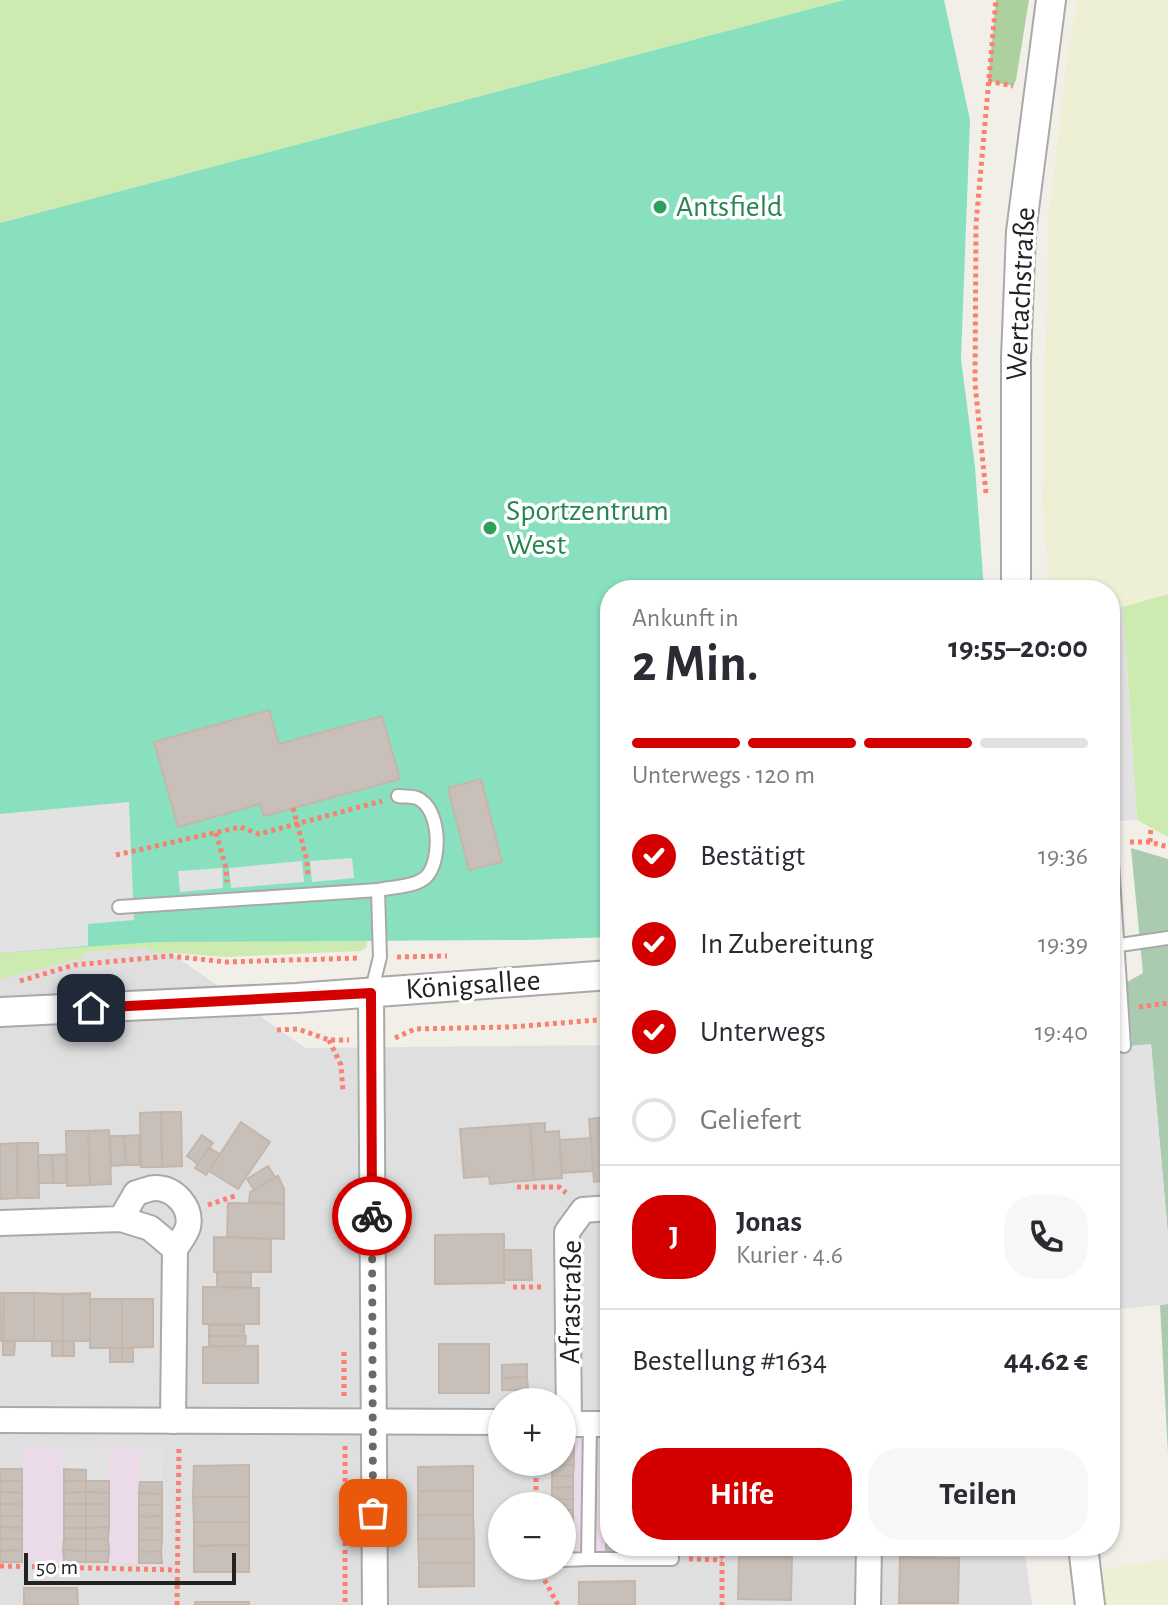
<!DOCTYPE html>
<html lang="de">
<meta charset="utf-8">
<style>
body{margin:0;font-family:"Alegreya Sans",sans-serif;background:#f7f7f7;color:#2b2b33;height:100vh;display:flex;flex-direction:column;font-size:30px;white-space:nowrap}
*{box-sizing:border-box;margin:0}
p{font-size:26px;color:#7c7c81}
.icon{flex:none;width:44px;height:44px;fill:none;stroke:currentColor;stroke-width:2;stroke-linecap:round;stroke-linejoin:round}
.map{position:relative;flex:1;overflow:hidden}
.drawer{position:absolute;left:600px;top:580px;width:520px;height:976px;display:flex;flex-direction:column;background:#fff;border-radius:32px;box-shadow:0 2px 6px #0004}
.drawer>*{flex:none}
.buttons{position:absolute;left:488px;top:1388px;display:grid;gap:16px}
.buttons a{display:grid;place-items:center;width:88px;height:88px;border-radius:50%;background:#fff;box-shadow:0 2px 6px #0004;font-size:40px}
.scale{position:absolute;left:24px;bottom:20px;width:212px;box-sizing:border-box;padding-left:8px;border:4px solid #222;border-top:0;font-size:22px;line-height:28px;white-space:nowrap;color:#222;-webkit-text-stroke:6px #fff;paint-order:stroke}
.pin{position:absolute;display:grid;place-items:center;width:68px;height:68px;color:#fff;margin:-34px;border-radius:16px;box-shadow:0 4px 12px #0006}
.courier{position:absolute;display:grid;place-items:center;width:80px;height:80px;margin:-40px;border:6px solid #d40000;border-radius:50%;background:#fff;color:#222;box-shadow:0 2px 10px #0007}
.overview em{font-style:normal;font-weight:600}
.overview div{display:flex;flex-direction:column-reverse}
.overview{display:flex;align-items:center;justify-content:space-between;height:136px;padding:0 32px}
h1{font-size:52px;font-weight:600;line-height:60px}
.bar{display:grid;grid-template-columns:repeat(4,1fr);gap:12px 8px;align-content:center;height:96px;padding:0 32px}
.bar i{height:10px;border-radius:6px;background:#e1e1e2}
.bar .selected{background:#d40000}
.bar p{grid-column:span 4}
.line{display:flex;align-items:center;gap:20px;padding:0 32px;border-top:2px solid #e1e1e2}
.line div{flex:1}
.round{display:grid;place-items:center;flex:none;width:84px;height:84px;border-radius:32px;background:#f7f7f7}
ol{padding:0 32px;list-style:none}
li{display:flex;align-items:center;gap:24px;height:88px}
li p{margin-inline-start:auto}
li .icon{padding:8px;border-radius:50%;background:#d40000;color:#fff;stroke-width:4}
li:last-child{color:#7c7c81}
li i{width:44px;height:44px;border:4px solid #e1e1e2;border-radius:50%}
.action{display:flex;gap:16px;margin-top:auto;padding:16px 32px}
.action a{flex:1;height:92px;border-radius:32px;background:#d40000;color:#fff;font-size:32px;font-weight:600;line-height:92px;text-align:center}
.action a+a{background:#f7f7f7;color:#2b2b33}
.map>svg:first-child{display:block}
</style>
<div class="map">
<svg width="1168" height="1605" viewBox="0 0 1168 1605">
<rect width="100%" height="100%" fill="#f2efe9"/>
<path fill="#e0dfdf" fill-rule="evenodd" d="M0,810l156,132 149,106 305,-3v501h414l8,59h-1032zM502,1402h60v60h-60zM502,1506h60v60h-60z"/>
<g fill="#ebdbe8">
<path d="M610,1441v105h95v9l-143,3v-116z"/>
<path d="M23,1448h118l-2,115 -117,-1z"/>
</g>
<g fill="#eef0d5">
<path d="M1077,0h91v594l-45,13 -13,1v-18h-60l-8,-88 7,-289 20,-168z"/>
<path d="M1168,1559v46h-72l5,-36z"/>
</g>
<g fill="#cdebb0">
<path d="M0,0h844l-844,223z"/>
<path d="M1168,594v243l-31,-17 -14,-213z"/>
<path d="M87,924l281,14 -2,10 -5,3 -136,6 -77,-6 -1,-4 -63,5 -1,6 -83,21v-26l88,-7z"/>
</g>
<path fill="#add19e" d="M996,0h33l-13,80 -3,6 -25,-5z"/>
<g fill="#aacbaf">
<path d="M1131,848l37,11v376l-17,-190 -19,1 -5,-64 16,-9z"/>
<path d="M1168,1304v150l-8,-149z"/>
</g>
<path fill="#88e0be" d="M844,0h100l26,120 -9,239 14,108 9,123h-374v347l-82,3 -372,2 -156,11v-730z"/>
<g fill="#e2e2e2">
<path d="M1123,607l14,213 -18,1 -9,10v-223z"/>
<path d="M129,802l5,118 -46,4v22l-88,7v-139z"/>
<path d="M352,858l2,20 -42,4 -2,-21z"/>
<path d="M302,861l2,21 -73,6 -2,-20z"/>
<path d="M222,868l1,20 -43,4 -2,-21z"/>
<path d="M1151,1044l17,191v69l-58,6v-262z"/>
<path d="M61,1448l47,1 1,32h-23v-11l-25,-1z"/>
<path d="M141,1448l22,1 -1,33h-22z"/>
</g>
<g fill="#c7bfb8" stroke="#c4b6ab" stroke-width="2">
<path d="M269,710l10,34 103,-28 18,63 -136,37 -4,-12 -82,23 -24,-85z"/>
<path d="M481,779l21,83 -33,8 -21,-82z"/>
<path d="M161,1112h20l1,54 -20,1z"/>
<path d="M161,1112l1,55h-21l-1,-54z"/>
<path d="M610,1117v63l-16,2 -5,-63z"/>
<path d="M241,1122l29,20 -32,47 -29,-18z"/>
<path d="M545,1123v9l14,-1 3,47 -28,2 -4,-56z"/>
<path d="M530,1124l4,56 -44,4 -1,-8 -25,2 -4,-49z"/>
<path d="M109,1130l2,54 -21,1 -2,-54z"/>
<path d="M66,1131h22l2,54 -23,1z"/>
<path d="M139,1135l1,30h-14l-2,-29z"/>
<path d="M202,1135l11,8 -15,21 -11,-8z"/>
<path d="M110,1136h14l2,29 -15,1z"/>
<path d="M591,1138l2,33 -31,2 -2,-33z"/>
<path d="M17,1143l1,55 -18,1v-55z"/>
<path d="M17,1143h21l1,55h-21z"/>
<path d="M209,1148l11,6 -14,21 -11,-7z"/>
<path d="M66,1154l1,29h-14l-1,-28z"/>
<path d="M38,1155h14l1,28h-14z"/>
<path d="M268,1166l7,11 -21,13 -7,-11z"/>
<path d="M278,1176l6,13v14l-35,-1 1,-10z"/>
<path d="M228,1203l56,1v35l-57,-2z"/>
<path d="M504,1234v49l-69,1v-49z"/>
<path d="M214,1237l57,2v33h-57z"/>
<path d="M610,1242v54h-1l-6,-53z"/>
<path d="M504,1250h27l1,30h-28z"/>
<path d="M217,1272l34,1v14h-34z"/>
<path d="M203,1287l56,1v36h-56z"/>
<path d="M0,1293h4l-1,48h-3z"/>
<path d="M4,1293h30v48h-31z"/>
<path d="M34,1293l29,1v47h-29z"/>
<path d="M90,1293v48h-27v-47z"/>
<rect x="90" y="1299" width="32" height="49"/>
<path d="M122,1299h31v48l-31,1z"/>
<rect x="209" y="1325" width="35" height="11"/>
<path d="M209,1336h37l-1,10h-36z"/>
<path d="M3,1341h12l-1,14h-11z"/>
<rect x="52" y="1341" width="11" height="15"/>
<rect x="63" y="1341" width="11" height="15"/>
<rect x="439" y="1344" width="50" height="49"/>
<path d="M258,1346v37h-55v-36z"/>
<rect x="110" y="1348" width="12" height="14"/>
<rect x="122" y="1348" width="11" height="14"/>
<path d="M527,1364v13l-25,1v-13z"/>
<path d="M527,1377l1,13h-26v-12z"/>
<rect x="562" y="1442" width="12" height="11"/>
<path d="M562,1453h12v12h-22v-3h10z"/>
<path d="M249,1465v32h-56l1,-31z"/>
<path d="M552,1465h22l-1,11h-21z"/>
<path d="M473,1466v25h-55v-24z"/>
<rect x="0" y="1469" width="22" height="12"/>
<path d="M64,1469l22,1v11h-22z"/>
<path d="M552,1476h21v11l-21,1z"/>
<path d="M0,1481h22v12l-22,-1z"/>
<path d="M64,1481h22v11l-22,1z"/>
<path d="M86,1481h23v12l-23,-1z"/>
<path d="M140,1482h22v12l-23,-1z"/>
<path d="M573,1487v12h-21v-11z"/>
<rect x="418" y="1491" width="55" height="24"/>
<path d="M0,1492l22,1v11h-22z"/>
<path d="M86,1492v12h-22v-11z"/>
<path d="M86,1492l23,1v11h-23z"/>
<path d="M139,1493l23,1v11h-23z"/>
<path d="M193,1497h56v25h-55z"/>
<path d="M552,1499h21v11h-11v-4h-10z"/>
<rect x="0" y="1504" width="22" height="12"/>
<rect x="64" y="1504" width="22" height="12"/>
<rect x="86" y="1504" width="23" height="12"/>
<path d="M139,1505h23v11l-23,1z"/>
<rect x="562" y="1510" width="11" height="12"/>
<path d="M418,1515h55l1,24h-56z"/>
<path d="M0,1516h22v12l-22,-1z"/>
<rect x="64" y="1516" width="22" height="12"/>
<path d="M86,1516h23v11l-23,1z"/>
<path d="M162,1516v12h-23v-11z"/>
<path d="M194,1522h55v23l-55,1z"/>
<rect x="562" y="1522" width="11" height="11"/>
<path d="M0,1527l22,1v11h-22z"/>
<path d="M109,1527l-1,12h-22v-11z"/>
<rect x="64" y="1528" width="22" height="11"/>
<rect x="139" y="1528" width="23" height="12"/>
<path d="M0,1539h22v11l-22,1z"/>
<path d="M64,1539h22v12l-23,-1z"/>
<path d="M86,1539h22l1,12h-23z"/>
<path d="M418,1539h56v24h-55z"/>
<path d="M139,1540h23l-1,11 -22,1z"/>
<path d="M606,1544h4v2h18v9h-22z"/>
<path d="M249,1545v27h-55v-26z"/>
<rect x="628" y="1546" width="22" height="9"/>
<rect x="684" y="1546" width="21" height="9"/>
<path d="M739,1546h53v11l-53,-1z"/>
<path d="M22,1550v12h-22v-11z"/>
<path d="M63,1550l23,1v11h-22z"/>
<path d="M86,1551h23l-1,11h-22z"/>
<path d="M161,1551l1,12h-23v-11z"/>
<path d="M739,1556l53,1 -1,43 -53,-1z"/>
<path d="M900,1557l59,1 -1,45h-59z"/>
<path d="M419,1563h55v23l-55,1z"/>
<path d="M635,1581v24h-56v-23z"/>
<path d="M24,1588h53l1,17h-54z"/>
<rect x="195" y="1602" width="54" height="3"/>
</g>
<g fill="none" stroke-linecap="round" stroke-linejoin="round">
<defs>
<g id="service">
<path d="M1110,832l14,214"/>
<path d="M119,907l259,-17c14,-3 37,-3 48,-13 16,-16 15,-69 -9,-79 -5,-2 -13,-1 -19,-2"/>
<path d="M1113,946l55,-8"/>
<path d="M371,993l9,-36 -2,-67"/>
<path d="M588,1559h84v-13"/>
<path d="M562,1560l26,-1 2,-135"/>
</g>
<g id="minor">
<path d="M371,993l4,612"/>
<path d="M0,1223l121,-4 29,9 25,21c4,-6 11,-15 13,-22 4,-20 -13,-39 -33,-39 -6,0 -13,4 -19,5l-15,26"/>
<path d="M0,1420l502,2"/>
<path d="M173,1421l2,-172"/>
<path d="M562,1424h48"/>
<path d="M569,1424l-2,-192 16,-22 27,-2"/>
<path d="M868,1605l1,-59"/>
</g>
<g id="tertiary">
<path d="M1016,590v-232l5,-126 30,-232"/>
<path d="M0,1012l296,-14 314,-23"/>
<path d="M1083,1546l7,59"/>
</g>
</defs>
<use href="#service" stroke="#a9a9a9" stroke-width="16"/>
<use href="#minor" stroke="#a9a9a9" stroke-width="28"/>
<use href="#tertiary" stroke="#a9a9a9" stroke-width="32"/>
<g stroke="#fa8072" stroke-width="5" stroke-dasharray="4 4" stroke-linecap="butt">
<path d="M988,81l25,5"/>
<path d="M986,493l-11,-110 1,-159 20,-224"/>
<path d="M293,808l14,53 1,16"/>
<path d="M216,833l10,35 1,14"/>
<path d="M1130,842h20l18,5"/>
<path d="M1150,842l1,-16"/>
<path d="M116,855l124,-28 19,7 123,-33"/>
<path d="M397,957l50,-1"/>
<path d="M20,981l54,-16 96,-9 56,6 133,-4"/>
<path d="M1139,1007l29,-4"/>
<path d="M277,1030l21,-1 31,11h20"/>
<path d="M395,1038l20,-9 96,-2 99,-8"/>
<path d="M329,1040l12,25 2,27"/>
<path d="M517,1187h42l7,6"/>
<path d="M208,1205l30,-10"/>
<path d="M513,1287h31"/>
<path d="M344,1396v-46"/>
<path d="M345,1446v159"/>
<path d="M536,1506v-44"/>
<path d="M722,1546v59"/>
<path d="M689,1559l33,1"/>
<path d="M0,1566l177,4"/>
<path d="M537,1566l21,39"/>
<path d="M177,1605l2,-159"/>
</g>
<use href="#service" stroke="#fff" stroke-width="12"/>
<use href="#minor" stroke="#fff" stroke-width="24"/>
<use href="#tertiary" stroke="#fff" stroke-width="28"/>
</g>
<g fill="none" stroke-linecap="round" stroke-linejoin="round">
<path stroke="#6b6a68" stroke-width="8" stroke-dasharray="0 14.4" d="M372,1216l1,297"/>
<path stroke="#d40000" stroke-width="10" d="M91,1008l280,-15 1,223"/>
</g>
<g fill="#2e9e5b" stroke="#fff" stroke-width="3">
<circle cx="660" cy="207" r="8"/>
<circle cx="490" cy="528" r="8"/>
</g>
<g text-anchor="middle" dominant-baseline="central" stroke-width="7" stroke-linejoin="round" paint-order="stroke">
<g font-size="30" fill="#27864d" stroke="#fff" text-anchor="start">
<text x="676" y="207">Antsfield</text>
<text x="506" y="511">Sportzentrum<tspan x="506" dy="34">West</tspan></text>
</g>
<g font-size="30" fill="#222" stroke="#fff">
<text transform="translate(1021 294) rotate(-87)">Wertachstraße</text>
<text transform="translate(473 985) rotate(-4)">Königsallee</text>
<text transform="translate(571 1302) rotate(-89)">Afrastraße</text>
</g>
</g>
</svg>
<div class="buttons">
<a>+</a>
<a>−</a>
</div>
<div class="scale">50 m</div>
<div class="pin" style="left:373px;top:1513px;background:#ea580c"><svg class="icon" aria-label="bag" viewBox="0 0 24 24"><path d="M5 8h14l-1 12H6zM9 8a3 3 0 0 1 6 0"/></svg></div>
<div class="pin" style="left:91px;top:1008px;background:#1f2937"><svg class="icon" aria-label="home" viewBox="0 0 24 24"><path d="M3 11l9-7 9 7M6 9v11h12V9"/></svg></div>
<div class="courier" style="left:372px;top:1216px"><svg class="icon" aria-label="bike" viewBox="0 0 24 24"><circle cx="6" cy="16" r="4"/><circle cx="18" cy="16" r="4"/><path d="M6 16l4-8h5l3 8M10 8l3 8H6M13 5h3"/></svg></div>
<section class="drawer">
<div class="overview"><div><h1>2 Min.</h1><p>Ankunft in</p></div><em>19:55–20:00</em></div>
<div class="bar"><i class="selected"></i><i class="selected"></i><i class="selected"></i><i></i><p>Unterwegs · 120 m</p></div>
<ol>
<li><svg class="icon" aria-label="check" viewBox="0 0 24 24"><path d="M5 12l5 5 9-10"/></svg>Bestätigt<p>19:36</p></li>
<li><svg class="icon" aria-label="check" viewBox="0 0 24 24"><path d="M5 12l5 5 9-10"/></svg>In Zubereitung<p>19:39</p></li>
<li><svg class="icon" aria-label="check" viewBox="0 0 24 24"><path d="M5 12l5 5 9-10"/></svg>Unterwegs<p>19:40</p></li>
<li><i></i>Geliefert</li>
</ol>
<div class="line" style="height:144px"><b class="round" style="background:#d40000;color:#fff">J</b><div><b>Jonas</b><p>Kurier · 4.6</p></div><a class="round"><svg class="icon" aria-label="phone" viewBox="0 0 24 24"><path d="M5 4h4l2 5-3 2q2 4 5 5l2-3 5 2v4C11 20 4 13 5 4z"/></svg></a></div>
<div class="line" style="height:104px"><div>Bestellung #1634</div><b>44.62 €</b></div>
<div class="action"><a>Hilfe</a><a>Teilen</a></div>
</section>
</div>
